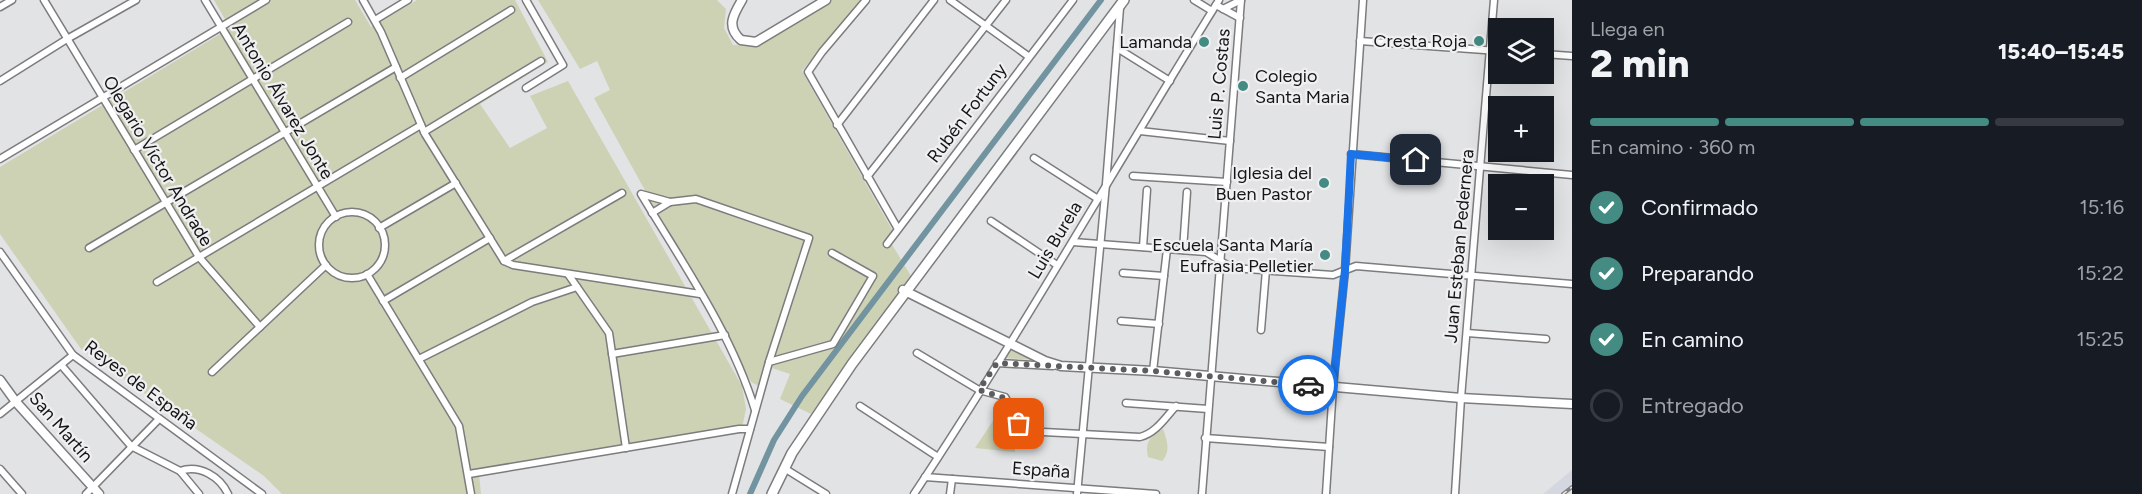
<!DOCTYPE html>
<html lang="es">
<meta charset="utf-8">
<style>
body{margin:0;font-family:Figtree,sans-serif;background:#20242c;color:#f1f3f6;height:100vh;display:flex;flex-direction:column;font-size:22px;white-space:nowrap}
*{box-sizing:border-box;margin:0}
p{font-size:20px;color:#9ea1a6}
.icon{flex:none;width:33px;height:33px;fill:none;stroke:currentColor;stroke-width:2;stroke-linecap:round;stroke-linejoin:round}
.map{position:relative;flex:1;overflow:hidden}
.sheet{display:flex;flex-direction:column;background:#171b24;width:570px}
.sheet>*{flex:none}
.buttons{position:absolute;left:1488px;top:18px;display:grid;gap:12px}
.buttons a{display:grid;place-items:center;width:66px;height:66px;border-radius:0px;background:#171b24;box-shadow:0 6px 24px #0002;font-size:30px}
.pin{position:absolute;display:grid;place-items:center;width:51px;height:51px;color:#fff;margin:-26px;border-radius:12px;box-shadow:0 3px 9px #0006}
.courier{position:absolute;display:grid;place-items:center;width:60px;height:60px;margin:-30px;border:4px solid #1a73e8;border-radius:50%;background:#fff;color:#222;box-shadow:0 2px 8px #0007}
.overview em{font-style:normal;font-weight:800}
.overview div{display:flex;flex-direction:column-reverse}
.overview{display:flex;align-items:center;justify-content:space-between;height:102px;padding:0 18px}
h1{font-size:39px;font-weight:800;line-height:45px}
.bar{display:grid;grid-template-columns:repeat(4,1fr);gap:9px 6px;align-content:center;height:72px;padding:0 18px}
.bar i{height:8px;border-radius:4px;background:#363941}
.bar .active{background:#448b83}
.bar p{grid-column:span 4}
ol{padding:0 18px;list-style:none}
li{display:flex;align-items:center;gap:18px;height:66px}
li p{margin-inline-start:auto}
li .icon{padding:6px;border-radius:50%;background:#448b83;color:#fff;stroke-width:4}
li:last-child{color:#9ea1a6}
li i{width:33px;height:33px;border:3px solid #363941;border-radius:50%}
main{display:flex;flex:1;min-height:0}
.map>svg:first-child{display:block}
</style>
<main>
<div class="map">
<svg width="1572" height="494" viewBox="0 0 1572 494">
<rect width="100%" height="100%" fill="#e2e3e5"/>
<path fill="#d5d7e0" d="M1572,470v18l-7,6h-22z"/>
<g fill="#cdd2b5">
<path d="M214,0h141l16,27 46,-27h98l33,62 -68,42 30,44 37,-20 -17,-32 38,-15 174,305 4,23 -5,24 -262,40 2,21h-199l-18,-18 -183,-127 -81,-115v-67l230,-139z"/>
<path d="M538,0h179l9,9 -2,19 9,17 22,1 77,-46h30l-60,71 93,164 -4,8 20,33 -100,138 -31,-15 10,-25 -18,-6 -8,21 -13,-7 -157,-284 16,-8 -13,-29 -17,8z"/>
<path d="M1010,345l27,15 -34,-2z"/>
<path d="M1003,406l12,23v23l-40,-4z"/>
<path d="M1163,429c4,11 8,23 -1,32l-14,-4c-3,-16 1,-19 15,-28z"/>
</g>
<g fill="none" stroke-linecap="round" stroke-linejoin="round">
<path stroke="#7294a0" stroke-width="6" d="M750,494l24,-54 28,-44 299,-396"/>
<defs>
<g id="street">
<path d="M44,0l155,257 61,70"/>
<path d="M205,0l131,217"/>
<path d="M363,0l18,32 44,102 79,127 9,4 187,29"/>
<path d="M526,0l37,65 -37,23"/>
<path d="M866,0l-44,52 -14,20 90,157"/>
<path d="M950,0l78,56"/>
<path d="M1194,0l18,11"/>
<path d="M1216,5l24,13"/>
<path d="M0,7l12,-7"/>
<path d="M1223,9l18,-9"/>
<path d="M375,20l33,-20"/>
<path d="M1360,41l138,10"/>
<path d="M1117,48l53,33"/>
<path d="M1544,54l28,2"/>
<path d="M400,78l111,-68"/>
<path d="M0,81l67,-42 69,-39"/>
<path d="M837,125l97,-125"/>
<path d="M1140,131l90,10"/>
<path d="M424,132l117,-71"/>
<path d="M134,150l214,-128"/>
<path d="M1351,154l221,21"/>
<path d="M1034,158l64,41"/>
<path d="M0,159l266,-159"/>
<path d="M1133,176l94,6"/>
<path d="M867,177l139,-177"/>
<path d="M670,202l-29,-8c42,70 90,138 114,216"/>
<circle cx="352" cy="245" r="33"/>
<path d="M652,213l18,-11 26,-3 113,39 -40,124"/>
<path d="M991,221l66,44"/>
<path d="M379,228l77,-45"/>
<path d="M1073,242l133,10 26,16 101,7 23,-9 216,18"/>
<path d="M887,244l186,-244"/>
<path d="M1143,247l4,-57"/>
<path d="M89,248l307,-181"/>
<path d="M1183,250l4,-58"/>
<path d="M0,252l73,103 189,139"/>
<path d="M504,261l118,-68"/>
<path d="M1123,273l41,3"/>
<path d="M367,274l92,152 12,68"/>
<path d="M568,274l41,59 17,115"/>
<path d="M157,282l264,-157"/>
<path d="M383,301l107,-63"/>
<path d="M1121,321l38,3"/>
<path d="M1261,330l5,-60"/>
<path d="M1467,333l79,6"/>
<path d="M917,353l62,37 26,7 19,34 116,6c16,-4 25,-19 36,-31"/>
<path d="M612,354l113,-19"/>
<path d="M419,359l113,-57 45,-15"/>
<path d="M997,363l56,3"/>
<path d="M62,366l69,80 49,25 19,23"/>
<path d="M1153,371l14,-122"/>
<path d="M212,372l114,-107"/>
<path d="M1126,403l82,6"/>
<path d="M860,406l78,51"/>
<path d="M0,414l73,-59"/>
<path d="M1205,438l124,9"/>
<path d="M784,468l42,26"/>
<path d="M0,469l22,25"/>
<path d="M180,471c20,-7 40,6 48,23"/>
<path d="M469,474l270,-45h11"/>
<path d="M925,477l231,17"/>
<path d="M86,494l73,-75"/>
<path d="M732,494l37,-132 64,-18 40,-68 -41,-23"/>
<path d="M914,494c107,-161 203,-330 305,-494"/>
<path d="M950,494l2,-15"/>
<path d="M1077,494l29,-310 14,-176"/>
<path d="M1202,494l39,-494"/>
<path d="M1326,494l7,-107 12,-117 18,-270"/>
<path d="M1455,494l6,-96 33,-398"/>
</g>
<g id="secondary">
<path d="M742,0c-9,15 -16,27 -1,40l15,2 70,-42"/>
<path d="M903,290l142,71 16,5 92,5 308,27 111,6"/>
<path d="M0,380l16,22 83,92"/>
</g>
<path id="primary" d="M772,494l20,-41 60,-89 272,-364"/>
</defs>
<use href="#street" stroke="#7b7c7e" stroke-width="9"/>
<use href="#secondary" stroke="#7b7c7e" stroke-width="11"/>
<use href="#primary" stroke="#7b7c7e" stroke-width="12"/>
<use href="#street" stroke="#fff" stroke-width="6"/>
<use href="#secondary" stroke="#fff" stroke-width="8"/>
<use href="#primary" stroke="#fff" stroke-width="9"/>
<defs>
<path id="rail" d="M1563,494l9,-7"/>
</defs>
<use href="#rail" stroke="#808182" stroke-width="4"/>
<use href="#rail" stroke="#f0f0f2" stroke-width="1.5" stroke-dasharray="4.5" stroke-linecap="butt"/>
</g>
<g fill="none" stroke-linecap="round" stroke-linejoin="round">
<path stroke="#5c5d5e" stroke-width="6" stroke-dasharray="0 10.8" d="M1019,424l-14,-26 -26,-8 18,-27 156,8 155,14"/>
<path stroke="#1a73e8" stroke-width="8" d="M1308,385l25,2 12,-117 6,-116 65,6"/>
</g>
<g fill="#448b83" stroke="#f0f0f2" stroke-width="2">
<circle cx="1479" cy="41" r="6"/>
<circle cx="1204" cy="42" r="6"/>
<circle cx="1243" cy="86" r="6"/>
<circle cx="1324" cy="183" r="6"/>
<circle cx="1325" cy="255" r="6"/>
</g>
<g text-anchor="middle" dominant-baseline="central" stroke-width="4.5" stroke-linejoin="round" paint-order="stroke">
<g font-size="18" fill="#141515" stroke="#f0f0f2" text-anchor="end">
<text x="1467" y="41">Cresta Roja</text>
<text x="1192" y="42">Lamanda</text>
<text x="1255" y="76" text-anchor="start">Colegio<tspan x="1255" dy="21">Santa Maria</tspan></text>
<text x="1312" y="173">Iglesia del<tspan x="1312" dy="21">Buen Pastor</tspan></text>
<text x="1313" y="245">Escuela Santa María<tspan x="1313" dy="21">Eufrasia Pelletier</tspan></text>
</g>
<g font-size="18" fill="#141515" stroke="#f0f0f2">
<text transform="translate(1219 84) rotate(-85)">Luis P. Costas</text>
<text transform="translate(283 101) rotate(59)">Antonio Álvarez Jonte</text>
<text transform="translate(967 113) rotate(-53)">Rubén Fortuny</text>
<text transform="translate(158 161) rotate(59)">Olegario Víctor Andrade</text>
<text transform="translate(1055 240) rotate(-59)">Luis Burela</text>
<text transform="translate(1459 246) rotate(-85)">Juan Esteban Pedernera</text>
<text transform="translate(141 385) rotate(37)">Reyes de España</text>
<text transform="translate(61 427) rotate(49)">San Martín</text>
<text transform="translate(1041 470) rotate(4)">España</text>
</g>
</g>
</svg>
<div class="buttons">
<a><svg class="icon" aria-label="layers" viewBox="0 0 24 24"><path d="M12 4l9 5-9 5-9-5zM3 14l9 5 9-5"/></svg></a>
<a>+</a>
<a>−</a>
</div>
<div class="pin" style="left:1019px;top:424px;background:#ea580c"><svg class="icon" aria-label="bag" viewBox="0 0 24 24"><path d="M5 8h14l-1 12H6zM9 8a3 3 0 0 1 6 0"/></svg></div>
<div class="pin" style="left:1416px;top:160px;background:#1f2937"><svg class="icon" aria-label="home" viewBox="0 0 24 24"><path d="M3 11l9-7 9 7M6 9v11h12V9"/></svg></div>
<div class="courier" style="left:1308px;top:385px"><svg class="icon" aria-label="car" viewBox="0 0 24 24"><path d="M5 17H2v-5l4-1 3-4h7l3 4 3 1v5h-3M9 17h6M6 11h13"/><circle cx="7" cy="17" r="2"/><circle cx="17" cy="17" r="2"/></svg></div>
</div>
<section class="sheet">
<div class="overview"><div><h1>2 min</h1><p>Llega en</p></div><em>15:40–15:45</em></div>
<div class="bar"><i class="active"></i><i class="active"></i><i class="active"></i><i></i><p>En camino · 360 m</p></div>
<ol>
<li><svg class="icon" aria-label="check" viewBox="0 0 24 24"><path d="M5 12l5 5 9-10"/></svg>Confirmado<p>15:16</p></li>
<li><svg class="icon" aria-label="check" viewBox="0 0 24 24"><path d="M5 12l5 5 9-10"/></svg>Preparando<p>15:22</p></li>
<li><svg class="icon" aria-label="check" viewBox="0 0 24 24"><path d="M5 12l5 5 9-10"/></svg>En camino<p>15:25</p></li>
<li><i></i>Entregado</li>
</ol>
</section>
</main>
